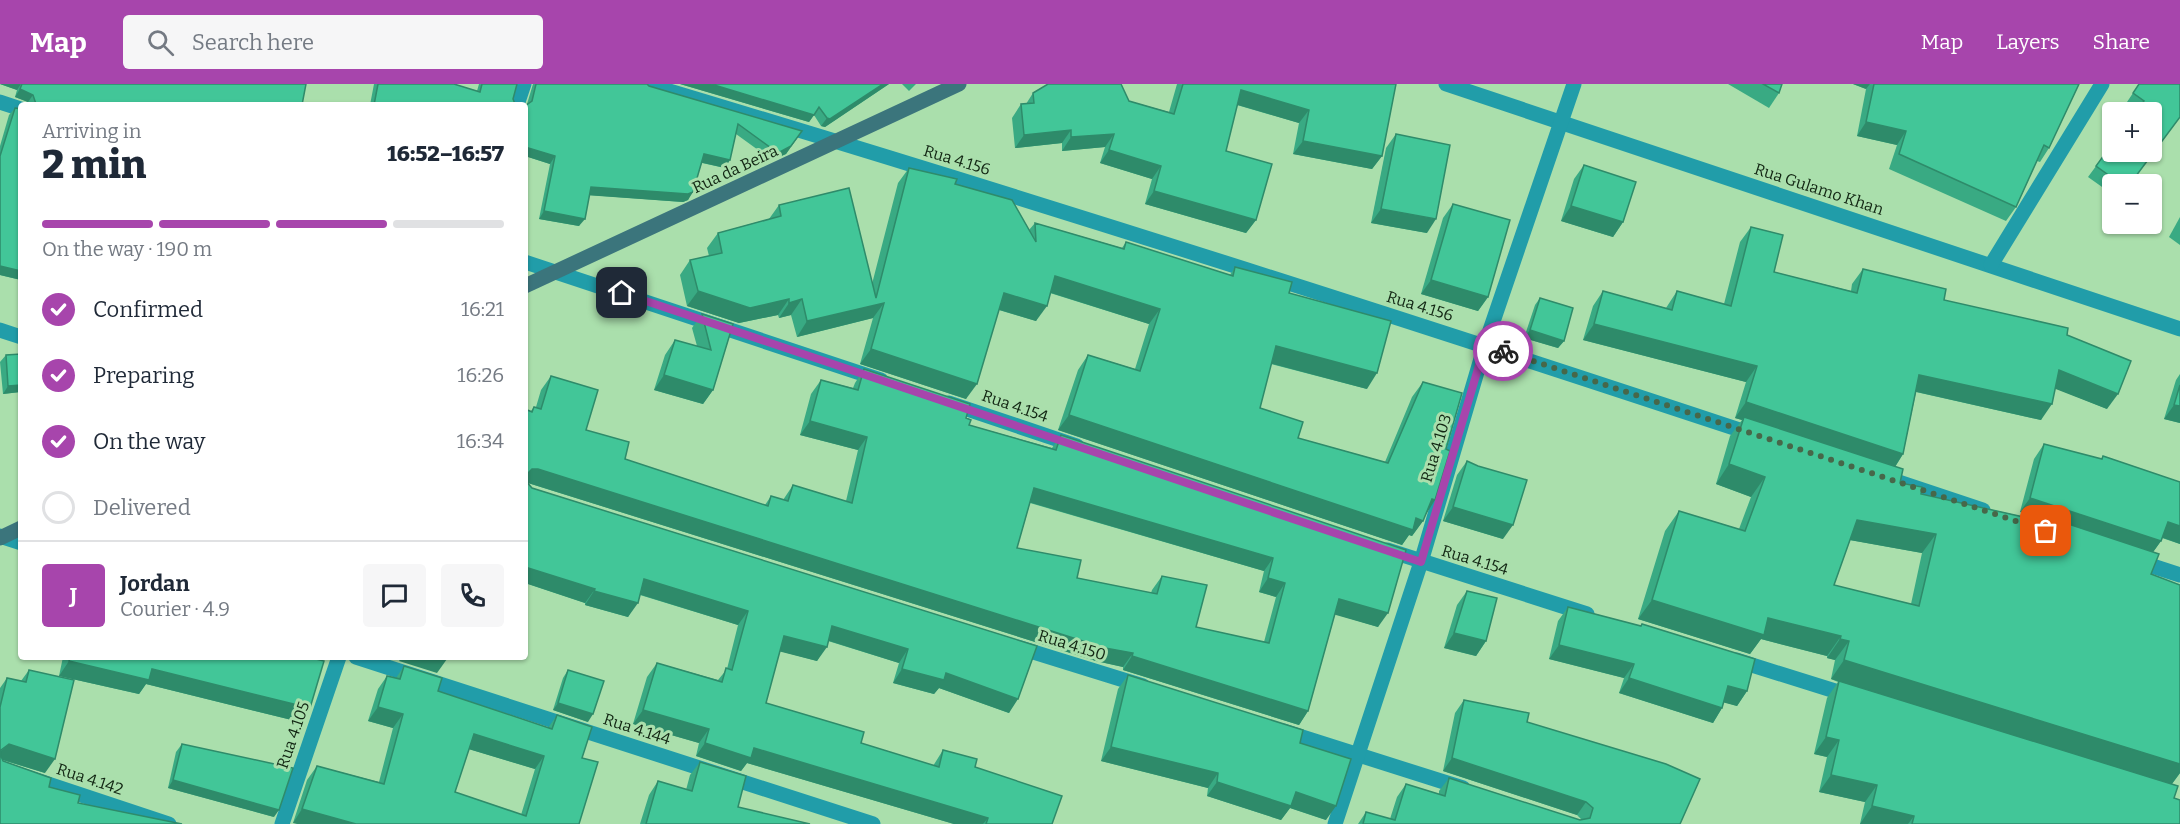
<!DOCTYPE html>
<meta charset="utf-8">
<style>
body{margin:0;font-family:Bitter,serif;background:#f6f6f7;color:#1f2937;height:100vh;display:flex;flex-direction:column;font-size:22px;white-space:nowrap}
*{box-sizing:border-box;margin:0}
p{font-size:20px;color:#747a83}
.icon{flex:none;width:33px;height:33px;fill:none;stroke:currentColor;stroke-width:2;stroke-linecap:round;stroke-linejoin:round}
.map{position:relative;flex:1;overflow:hidden}
.drawer{position:absolute;left:18px;top:18px;width:510px;height:558px;display:flex;flex-direction:column;background:#fff;border-radius:6px;box-shadow:0 2px 4px #0004}
.drawer>*{flex:none}
.tools{position:absolute;left:2102px;top:18px;display:grid;gap:12px}
.tools a{display:grid;place-items:center;width:60px;height:60px;border-radius:6px;background:#fff;box-shadow:0 2px 4px #0004;font-size:30px}
.pin{position:absolute;display:grid;place-items:center;width:51px;height:51px;color:#fff;margin:-26px;border-radius:12px;box-shadow:0 3px 9px #0006}
.courier{position:absolute;display:grid;place-items:center;width:60px;height:60px;margin:-30px;border:4px solid #a745ac;border-radius:50%;background:#fff;color:#222;box-shadow:0 2px 8px #0007}
.summary em{font-style:normal;font-weight:800}
.summary div{display:flex;flex-direction:column-reverse}
.summary{display:flex;align-items:center;justify-content:space-between;height:102px;padding:0 24px}
h1{font-size:39px;font-weight:800;line-height:45px}
.bar{display:grid;grid-template-columns:repeat(4,1fr);gap:9px 6px;align-content:center;height:72px;padding:0 24px}
.bar i{height:8px;border-radius:4px;background:#e0e1e3}
.bar .active{background:#a745ac}
.bar p{grid-column:span 4}
.line{display:flex;align-items:center;gap:15px;padding:0 24px;border-top:2px solid #e0e1e3}
.line div{flex:1}
.round{display:grid;place-items:center;flex:none;width:63px;height:63px;border-radius:6px;background:#f6f6f7}
ol{padding:0 24px;list-style:none}
li{display:flex;align-items:center;gap:18px;height:66px}
li p{margin-inline-start:auto}
li .icon{padding:6px;border-radius:50%;background:#a745ac;color:#fff;stroke-width:4}
li:last-child{color:#747a83}
li i{width:33px;height:33px;border:3px solid #e0e1e3;border-radius:50%}
header{display:flex;align-items:center;gap:36px;box-sizing:border-box;height:84px;padding:0 30px;background:#a745ac;color:#fff}
header strong{font-size:28px}
nav{display:flex;gap:33px;margin-inline-start:auto;font-size:21px}
.search{width:420px;height:54px;background:#f6f6f7;display:flex;align-items:center;gap:15px;box-sizing:border-box;padding:0 21px;border-radius:6px;color:#747a83;font-size:22px}
.map>svg:first-child{display:block}
</style>
<header>
<strong>Map</strong>
<div class="search"><svg class="icon" aria-label="search" viewBox="0 0 24 24"><circle cx="10" cy="10" r="6"/><path d="M15 15l6 6"/></svg>Search here</div>
<nav><a>Map</a><a>Layers</a><a>Share</a></nav>
</header>
<div class="map">
<svg width="2180" height="740" viewBox="0 0 2180 740">
<rect width="100%" height="100%" fill="#aadfac"/>
<g fill="none" stroke-linecap="round" stroke-linejoin="round">
<g stroke="#219da9" stroke-width="15">
<path d="M646,0c371,111 741,229 1109,351"/>
<path d="M1446,0l734,245"/>
<path d="M0,18l21,7"/>
<path d="M517,21l7,-21"/>
<path d="M525,178l356,118"/>
<path d="M1991,181l111,-181"/>
<path d="M0,246l21,7"/>
<path d="M949,319l128,43"/>
<path d="M1881,392l102,34"/>
<path d="M0,452l21,7"/>
<path d="M1387,466l200,64"/>
<path d="M2134,476l46,15"/>
<path d="M1017,563l126,39"/>
<path d="M356,573l517,167"/>
<path d="M1736,576l115,36"/>
<path d="M1283,647l180,57"/>
<path d="M0,684l169,56"/>
<path d="M282,740l57,-167"/>
<path d="M1335,740l86,-262 64,-217 89,-261"/>
</g>
<g stroke="#3b757c" stroke-width="15">
<path d="M525,202l434,-202"/>
<path d="M0,454l21,-10"/>
</g>
</g>
<g fill="#39aa83" fill-rule="evenodd">
<path d="M0,0h306l-4,21h-273l-1,-3 -13,-5 2,-7z"/>
<path d="M374,0h80l23,7 2,-7h38l-4,15 2,5 2,1h-147z"/>
<path d="M533,0h114l2,2 153,45 -16,23 -14,6 -36,-26 -11,34 -23,-5 -14,37 -5,2 -94,-7 -10,31 -40,-7 11,-55 -25,-8v-50l2,-2z"/>
<path d="M680,0h209l-64,43 -4,-1 -7,-11 -5,7z"/>
<path d="M902,0h14l-7,7z"/>
<path d="M1177,0h219l-14,72 -10,13 -79,-15 6,-31 -62,-18 -11,46 30,69 -10,13 -101,-29 7,-25 -52,-16 5,-16 -43,4v-8l-47,5 -3,-30 9,-14h5l7,-11 96,8 40,11z"/>
<path d="M1728,0h54l-3,9 -10,15z"/>
<path d="M1853,0h226l-30,64 -9,14 -3,-1 -21,46 -10,14 -117,-52 8,-24 -40,-9 9,-47z"/>
<path d="M2139,0h41l-49,100h-19v10l-24,-17 48,-65 -11,-7z"/>
<path d="M15,24l6,1v171l-21,-5v-129l9,-31z"/>
<path d="M1396,50l31,99 -56,-10 15,-75z"/>
<path d="M1584,81l39,57 -10,15 -52,-16 13,-42z"/>
<path d="M909,84l46,16 74,46 6,-7 87,25 4,-6 104,33 5,-8 54,26 78,96 -96,-25 -11,44 38,30 87,24 27,-65 11,-15 2,132 -2,7 -11,15 -3,-1 -7,10 -344,-115 20,-60 10,-15 47,14 14,-45 -99,-31 -14,28 -37,-11 -33,89 -106,-35 13,-46 -76,19 -6,-22 -12,3 -1,-3 -39,8 -52,-17 -7,-31 10,-15 19,-4 -2,-8 11,-15 51,-14 10,-14 93,79 26,-101z"/>
<path d="M1453,120l35,93 -10,14 -57,-17 22,-76z"/>
<path d="M2180,133v28l-11,-8z"/>
<path d="M1751,143l23,45 77,19 1,-7 11,-15 81,31 123,35 40,74 -52,-21 -14,32 -125,-28 -13,62 -8,13 5,16 21,11 104,23 2,-3 -7,-2 14,-53 10,-15 57,15 2,-3 77,26v62l-18,-6 -1,3 -8,11 -2,22 29,199 -8,11 8,40h-320l5,-22 -46,-10 8,-35 -13,-3 13,-56 11,-16 -7,-3 4,-19 -8,-2v-2l-66,-17 -11,15 -112,-35 27,-88 14,-20 60,18 12,-32 -35,-13 14,-48 12,-16 -7,-2 11,-36 -163,-42 10,-34 10,-15 63,17 11,-17 47,13 16,-62zM1850,456l72,13 -11,51 -77,-19z"/>
<path d="M1540,214l24,43 -6,7 -34,-10 11,-33z"/>
<path d="M702,230l31,10 -20,66 -10,14 -49,-14 11,-35 10,-15 22,6 -5,-18z"/>
<path d="M21,270v51l-1,-13 -17,2 -3,-32 6,-7z"/>
<path d="M864,285l102,49 3,7 83,23 9,-13 345,115 -28,77 -43,-13 -27,97 -9,14 -176,-55v-3l-27,-6 -568,-178 4,5 505,158 -28,67 -70,-25 -5,6 -41,-11 6,-20 -71,-22 -11,20 -37,-10 -14,52 95,40 72,23 10,-16 32,17 77,57h-98l-207,-61 -6,8 -45,-15 3,-13 -66,-19 14,-47 10,-14 61,17 9,-11 11,-44 -98,-30 -12,22 -43,-12v-2l-60,-20v-174l6,2 3,-4h2l5,-17 10,-14 35,54 39,29 140,46 6,-9 12,4 10,-15 53,16 12,-51 -58,-15 11,-41 10,-14 32,8 2,-5zM1030,419l234,68 -5,21 17,5 -12,45 -68,-15 -34,-51 -10,14 -1,3 -74,-15 -60,-30z"/>
<path d="M2180,290v49l-16,-4 12,-39z"/>
<path d="M1467,377l36,78 -60,-18 14,-46z"/>
<path d="M1467,507l19,50 -10,15 -32,-8 13,-43z"/>
<path d="M1568,523l73,19 1,-2 105,67 -10,15 -13,-4 -2,6 -9,15 -94,-30 5,-15 -75,-19 9,-38z"/>
<path d="M63,573h245l2,51 -10,14 -154,-38 -7,10 -80,-18z"/>
<path d="M404,582l34,25 110,37 9,-13 25,43 -3,66 -286,-1 14,-43 10,-14 62,16 14,-54 -25,-7 10,-32 9,-13 9,2zM469,665l66,20 -14,46 -66,-23z"/>
<path d="M29,586l16,103 -43,-13 76,43 -78,21v-136l7,-10 14,3z"/>
<path d="M568,586l20,52 -35,-12 10,-32z"/>
<path d="M1128,591l172,68 26,77 -36,-12 -9,12 -74,-24 1,-8 -107,-27 17,-72z"/>
<path d="M1464,616l63,22 153,102h-322l8,-12 24,7 7,-22 9,-13 33,10v-3l10,-13 131,42h2l-5,-5 -134,-44 12,-58z"/>
<path d="M182,660l92,73 -106,-29 8,-36z"/>
<path d="M700,678l38,45 72,17h-170l9,-29 9,-14 28,9 4,-15z"/>
</g>
<g fill="#2e8b6a">
<path d="M0,0h21l-4,6z"/>
<path d="M680,0h31l103,31 -5,7z"/>
<path d="M883,0h6l-64,43 -4,-1 6,-8z"/>
<path d="M1853,0h17l-4,5z"/>
<path d="M20,5l13,6 -5,7 -13,-5z"/>
<path d="M1241,6l68,20 -10,13 -68,-20z"/>
<path d="M1866,38l40,9 -9,14 -40,-9z"/>
<path d="M1071,46l-9,13 -47,5 9,-13z"/>
<path d="M802,47l-16,23 -14,6 6,-7z"/>
<path d="M1114,50l-9,13 -43,4 9,-14z"/>
<path d="M1303,57l79,15 -10,13 -79,-15z"/>
<path d="M525,63l30,9 -5,8 -25,-8z"/>
<path d="M1109,66l52,16 -9,13 -52,-16z"/>
<path d="M704,70l26,6 -5,8 -26,-6z"/>
<path d="M591,103l102,5 -5,8 -5,2 -98,-7z"/>
<path d="M1154,107l102,29 -10,13 -101,-29z"/>
<path d="M1571,122l52,16 -10,15 -52,-16z"/>
<path d="M1381,125l55,10 -9,14 -56,-10z"/>
<path d="M544,127l41,8 -6,7 -40,-7z"/>
<path d="M0,182l21,5v9l-21,-5z"/>
<path d="M1055,192l105,33 -11,15 -104,-33z"/>
<path d="M1431,196l57,17 -10,14 -57,-17z"/>
<path d="M698,207l91,8 -11,16 -39,8 -52,-17z"/>
<path d="M1004,209l43,13 -11,15 -43,-13z"/>
<path d="M802,215l-11,16 -12,3 10,-15z"/>
<path d="M884,219l-11,15 -76,19 10,-16z"/>
<path d="M1594,240l163,42 -11,16 -163,-42z"/>
<path d="M1530,246l34,11 -6,7 -34,-10z"/>
<path d="M1276,262l101,27 -10,16 -102,-27z"/>
<path d="M871,265l106,35 -11,15 -106,-35z"/>
<path d="M2059,286l59,24 -11,15 -59,-23z"/>
<path d="M664,291l49,15 -10,14 -49,-14z"/>
<path d="M1919,291l133,29 -11,16 -133,-30z"/>
<path d="M21,301v6l-1,1 -17,2 5,-8z"/>
<path d="M1746,318l157,52 -10,16 -149,-53 -2,3 -7,-2z"/>
<path d="M2174,321l6,1v17l-16,-4z"/>
<path d="M1069,331l347,103 7,3 -11,15 -3,-1 -7,10 -344,-115z"/>
<path d="M810,337l57,16 -9,13 -58,-15z"/>
<path d="M1729,380l36,13 -14,20 -35,-13z"/>
<path d="M532,385h6l595,184 -10,14 -27,-6 -568,-178h-3v-7z"/>
<path d="M1034,404l239,70 -9,13 -239,-70z"/>
<path d="M2030,414l131,43 -10,14 -122,-44 -2,3 -7,-2z"/>
<path d="M1432,415l3,1 -10,16z"/>
<path d="M1453,423l60,18 -10,14 -60,-18z"/>
<path d="M1857,436l79,14 -14,19 -78,-14z"/>
<path d="M2168,438l12,4v18l-22,-8z"/>
<path d="M525,483l70,22 -10,14 -60,-20z"/>
<path d="M1268,494l17,5 -9,14 -17,-5z"/>
<path d="M644,495l104,32 -10,14 -103,-32z"/>
<path d="M594,507l44,12 -10,14 -43,-12z"/>
<path d="M1339,515l49,14 -10,14 -49,-14z"/>
<path d="M1652,516l116,18 73,18 -14,20 -66,-17 -11,15 -112,-35z"/>
<path d="M832,542l76,23 -9,14 -76,-24z"/>
<path d="M1454,549l32,8 -10,15 -32,-8z"/>
<path d="M784,552l43,11 -10,14 -43,-11z"/>
<path d="M1840,555l9,2 -14,19 -8,-2z"/>
<path d="M1559,561l75,19 -10,14 -75,-19z"/>
<path d="M1132,572l176,55 -9,14 -176,-55z"/>
<path d="M402,573h38l7,2 -10,14 -38,-12z"/>
<path d="M1844,576l336,104v9l-9,12 -340,-106z"/>
<path d="M69,577l83,8 158,39 -10,14 -154,-38 -7,10 -80,-18z"/>
<path d="M902,585l44,4 72,26 -9,14 -70,-25 -5,6 -41,-11z"/>
<path d="M1629,594l93,30 -9,15 -94,-30z"/>
<path d="M1728,602l19,5 -10,15 -19,-5z"/>
<path d="M558,619l35,11 -5,8 -35,-12z"/>
<path d="M378,623l25,7 -10,14 -25,-7z"/>
<path d="M643,626l66,19 -10,14 -66,-19z"/>
<path d="M474,650l70,22 -9,13 -70,-21z"/>
<path d="M1826,653l13,3 -12,17 -13,-3z"/>
<path d="M705,659l49,5 234,70 -5,6h-29l-207,-61 -6,8 -45,-15z"/>
<path d="M9,660l46,15 -10,14 -45,-14v-7z"/>
<path d="M1111,663l107,26 -10,15 -107,-27z"/>
<path d="M1452,674l134,44 -9,13 -134,-44z"/>
<path d="M1831,691l46,10 -12,17 -46,-10z"/>
<path d="M173,696l106,30 -5,7 -106,-29z"/>
<path d="M1217,698l79,10 40,14 -10,14 -36,-12 -9,12 -74,-24z"/>
<path d="M1872,722l42,10 -6,8h-48z"/>
<path d="M302,725l54,15h-59l-4,-1z"/>
</g>
<g fill="#42c698" stroke="#2e8b6a" stroke-width="1.5" fill-rule="evenodd">
<path d="M22,0h284l-4,21h-267l1,-1 -3,-9 -13,-6z"/>
<path d="M378,0h76l26,8 2,-8h35l-4,15 2,5 2,1h-143z"/>
<path d="M536,0h111l2,2 153,45 -11,15 -13,7 -40,-29 -8,36 -26,-6 -11,38 -5,2 -97,-7 -6,32 -41,-8 11,-55 -30,-9v-41l7,-5z"/>
<path d="M711,0h172l-53,35 -3,-1 -8,-11 -5,8z"/>
<path d="M1048,0h73l8,17 45,13 9,-30h213l-14,72 -79,-15 6,-31 -68,-20 -15,61 46,13 -16,56 -102,-29 7,-25 -52,-16 5,-16 -43,3v-7l-47,5 -3,-31 13,-1 -1,-10z"/>
<path d="M1763,0h19l-3,9z"/>
<path d="M1874,0h205l-30,64 -5,-3 -28,62 -117,-53 7,-23 -40,-9z"/>
<path d="M2139,0h41v33l-50,67h-9l-25,-18 16,-22v8h39v-40h-15l8,-11 -11,-8z"/>
<path d="M15,24l6,1v162l-21,-5v-110z"/>
<path d="M1396,50l54,11 -14,74 -55,-10z"/>
<path d="M1584,81l52,17 -13,40 -52,-16z"/>
<path d="M909,84l48,11 -2,5 57,16 24,42 -1,-19 89,26 2,-7 107,34 2,-9 57,15 -3,11 102,28 -14,52 -101,-27 -16,62 43,14 -5,16 90,25 35,-81 39,11 -16,56 4,2 -15,49 -3,-1 -9,22 -7,-3 -3,12 -344,-115 19,-60 52,16 20,-62 -105,-33 -8,30 -43,-13 -27,91 -106,-35 13,-46 -77,18 -5,-22 -13,4v-4l-39,9 -52,-17 -8,-31 32,-7 -4,-20 63,-17 -2,-11 70,-17 27,110z"/>
<path d="M1453,120l57,16 -22,77 -57,-17z"/>
<path d="M1751,143l32,8 -9,37 83,21 6,-24 83,20 -2,11 124,28 -1,7 64,26 -13,33 -59,-24 -7,34 -133,-29 -16,79 -157,-52 11,-36 -163,-42 9,-33 69,19 5,-19 54,15z"/>
<path d="M1540,214l33,10 -9,33 -34,-11z"/>
<path d="M702,230l31,10 -20,66 -49,-15 11,-35 36,10z"/>
<path d="M21,270v31l-13,1 -2,-31z"/>
<path d="M864,285l106,35 -4,14 5,2 -2,5 87,25 5,-15 345,115 -18,63 -49,-14 -31,112 -176,-55 1,-3 -28,-5 -567,-179h-6l-6,6 -1,5 7,8 505,158 -19,53 -72,-26 -2,7 -42,-11 6,-20 -76,-23 -5,21 -43,-11 -18,67 98,29 -3,11 78,24 4,-17 34,9 -2,8 87,29 -10,28h-66l2,-6 -234,-70 -3,10 -46,-15 4,-14 -66,-19 14,-47 65,19 4,-14 6,2 16,-59 -104,-32 -6,24 -44,-12 1,-2 -70,-22v-158l7,3 2,-5 7,2 10,-33 47,14 -12,40 43,12 -4,17 143,47 3,-10 17,5 5,-16 59,18 15,-66 -57,-16 11,-41 37,10zM1034,404l239,70 -5,20 17,5 -16,60 -73,-16 11,-42 -45,-9 -5,18 -80,-16 4,-18 -64,-12z"/>
<path d="M2180,301v21l-6,-1z"/>
<path d="M1744,333l159,52 -3,14 22,4 -1,7 107,24 1,-7 130,43 -8,20 29,11v179l-336,-104 5,-19 -9,-2 1,-3 -73,-18 -4,17 -112,-35 27,-89 66,20 20,-54 -36,-13zM1857,436l79,14 -17,72 -85,-21z"/>
<path d="M2044,360l58,15 1,-3 77,26v44l-12,-4 -7,19 -131,-43z"/>
<path d="M1467,377l11,5 49,14 -14,45 -60,-18z"/>
<path d="M1467,507l30,7 -11,43 -32,-8z"/>
<path d="M1568,523l73,19 1,-2 113,35 -8,32 -19,-5 -6,22 -93,-30 5,-14 -75,-19z"/>
<path d="M70,573h238l16,4 -14,47 -158,-39 -3,11 -80,-19z"/>
<path d="M404,582l38,12 -4,13 114,38 5,-14 35,12 -10,31 16,4 -19,62h-223l-54,-15 15,-43 67,18 19,-70 -25,-7 9,-31 13,3zM474,650l70,22 -18,60 -71,-24z"/>
<path d="M29,586l45,10 -19,79 -46,-15 -8,6v6l2,5 48,17 -2,9 31,8 -2,8 104,21h-182v-117l7,-29 19,4z"/>
<path d="M568,586l36,11 -11,33 -35,-11z"/>
<path d="M1128,591l175,55 -3,13 51,16 -15,47 -40,-14 -5,14 -74,-24 1,-9 -107,-26z"/>
<path d="M1839,597l339,105 -4,12 6,2v24h-268l2,-8 -42,-10 5,-21 -46,-10 8,-35 -13,-3z"/>
<path d="M1464,616l65,13 -2,9 139,42 34,15 -20,45h-317l3,-12 29,8 11,-36 39,12 4,-18 131,42 10,-2 3,-10 -7,-6 -134,-44z"/>
<path d="M182,660l111,24 -14,42 -106,-30z"/>
<path d="M700,678l46,14 -8,31 72,17h-164l12,-43 34,10z"/>
</g>
<g fill="none" stroke-linecap="round" stroke-linejoin="round">
<path stroke="#476749" stroke-width="6" stroke-dasharray="0 10.8" d="M1503,267l543,180"/>
<path stroke="#a745ac" stroke-width="8" d="M622,209l799,269 64,-217 18,6"/>
</g>
<g text-anchor="middle" dominant-baseline="central" stroke-width="6" stroke-linejoin="round" paint-order="stroke">
<g font-size="16" fill="#122613" stroke="#aadfac">
<text transform="translate(957 76) rotate(17)">Rua 4.156</text>
<text transform="translate(735 85) rotate(-25)">Rua da Beira</text>
<text transform="translate(1819 105) rotate(18)">Rua Gulamo Khan</text>
<text transform="translate(1420 222) rotate(17)">Rua 4.156</text>
<text transform="translate(1015 322) rotate(19)">Rua 4.154</text>
<text transform="translate(1436 364) rotate(-73)">Rua 4.103</text>
<text transform="translate(1475 476) rotate(17)">Rua 4.154</text>
<text transform="translate(1072 561) rotate(17)">Rua 4.150</text>
<text transform="translate(637 645) rotate(18)">Rua 4.144</text>
<text transform="translate(293 651) rotate(-71)">Rua 4.105</text>
<text transform="translate(90 695) rotate(18)">Rua 4.142</text>
</g>
</g>
</svg>
<div class="tools">
<a>+</a>
<a>−</a>
</div>
<div class="pin" style="left:2046px;top:447px;background:#ea580c"><svg class="icon" aria-label="bag" viewBox="0 0 24 24"><path d="M5 8h14l-1 12H6zM9 8a3 3 0 0 1 6 0"/></svg></div>
<div class="pin" style="left:622px;top:209px;background:#1f2937"><svg class="icon" aria-label="home" viewBox="0 0 24 24"><path d="M3 11l9-7 9 7M6 9v11h12V9"/></svg></div>
<div class="courier" style="left:1503px;top:267px"><svg class="icon" aria-label="bike" viewBox="0 0 24 24"><circle cx="6" cy="16" r="4"/><circle cx="18" cy="16" r="4"/><path d="M6 16l4-8h5l3 8M10 8l3 8H6M13 5h3"/></svg></div>
<section class="drawer">
<div class="summary"><div><h1>2 min</h1><p>Arriving in</p></div><em>16:52–16:57</em></div>
<div class="bar"><i class="active"></i><i class="active"></i><i class="active"></i><i></i><p>On the way · 190 m</p></div>
<ol>
<li><svg class="icon" aria-label="check" viewBox="0 0 24 24"><path d="M5 12l5 5 9-10"/></svg>Confirmed<p>16:21</p></li>
<li><svg class="icon" aria-label="check" viewBox="0 0 24 24"><path d="M5 12l5 5 9-10"/></svg>Preparing<p>16:26</p></li>
<li><svg class="icon" aria-label="check" viewBox="0 0 24 24"><path d="M5 12l5 5 9-10"/></svg>On the way<p>16:34</p></li>
<li><i></i>Delivered</li>
</ol>
<div class="line" style="height:108px"><b class="round" style="background:#a745ac;color:#fff">J</b><div><b>Jordan</b><p>Courier · 4.9</p></div><a class="round"><svg class="icon" aria-label="chat" viewBox="0 0 24 24"><path d="M4 5h16v11H9l-5 4z"/></svg></a><a class="round"><svg class="icon" aria-label="phone" viewBox="0 0 24 24"><path d="M5 4h4l2 5-3 2q2 4 5 5l2-3 5 2v4C11 20 4 13 5 4z"/></svg></a></div>
</section>
</div>
